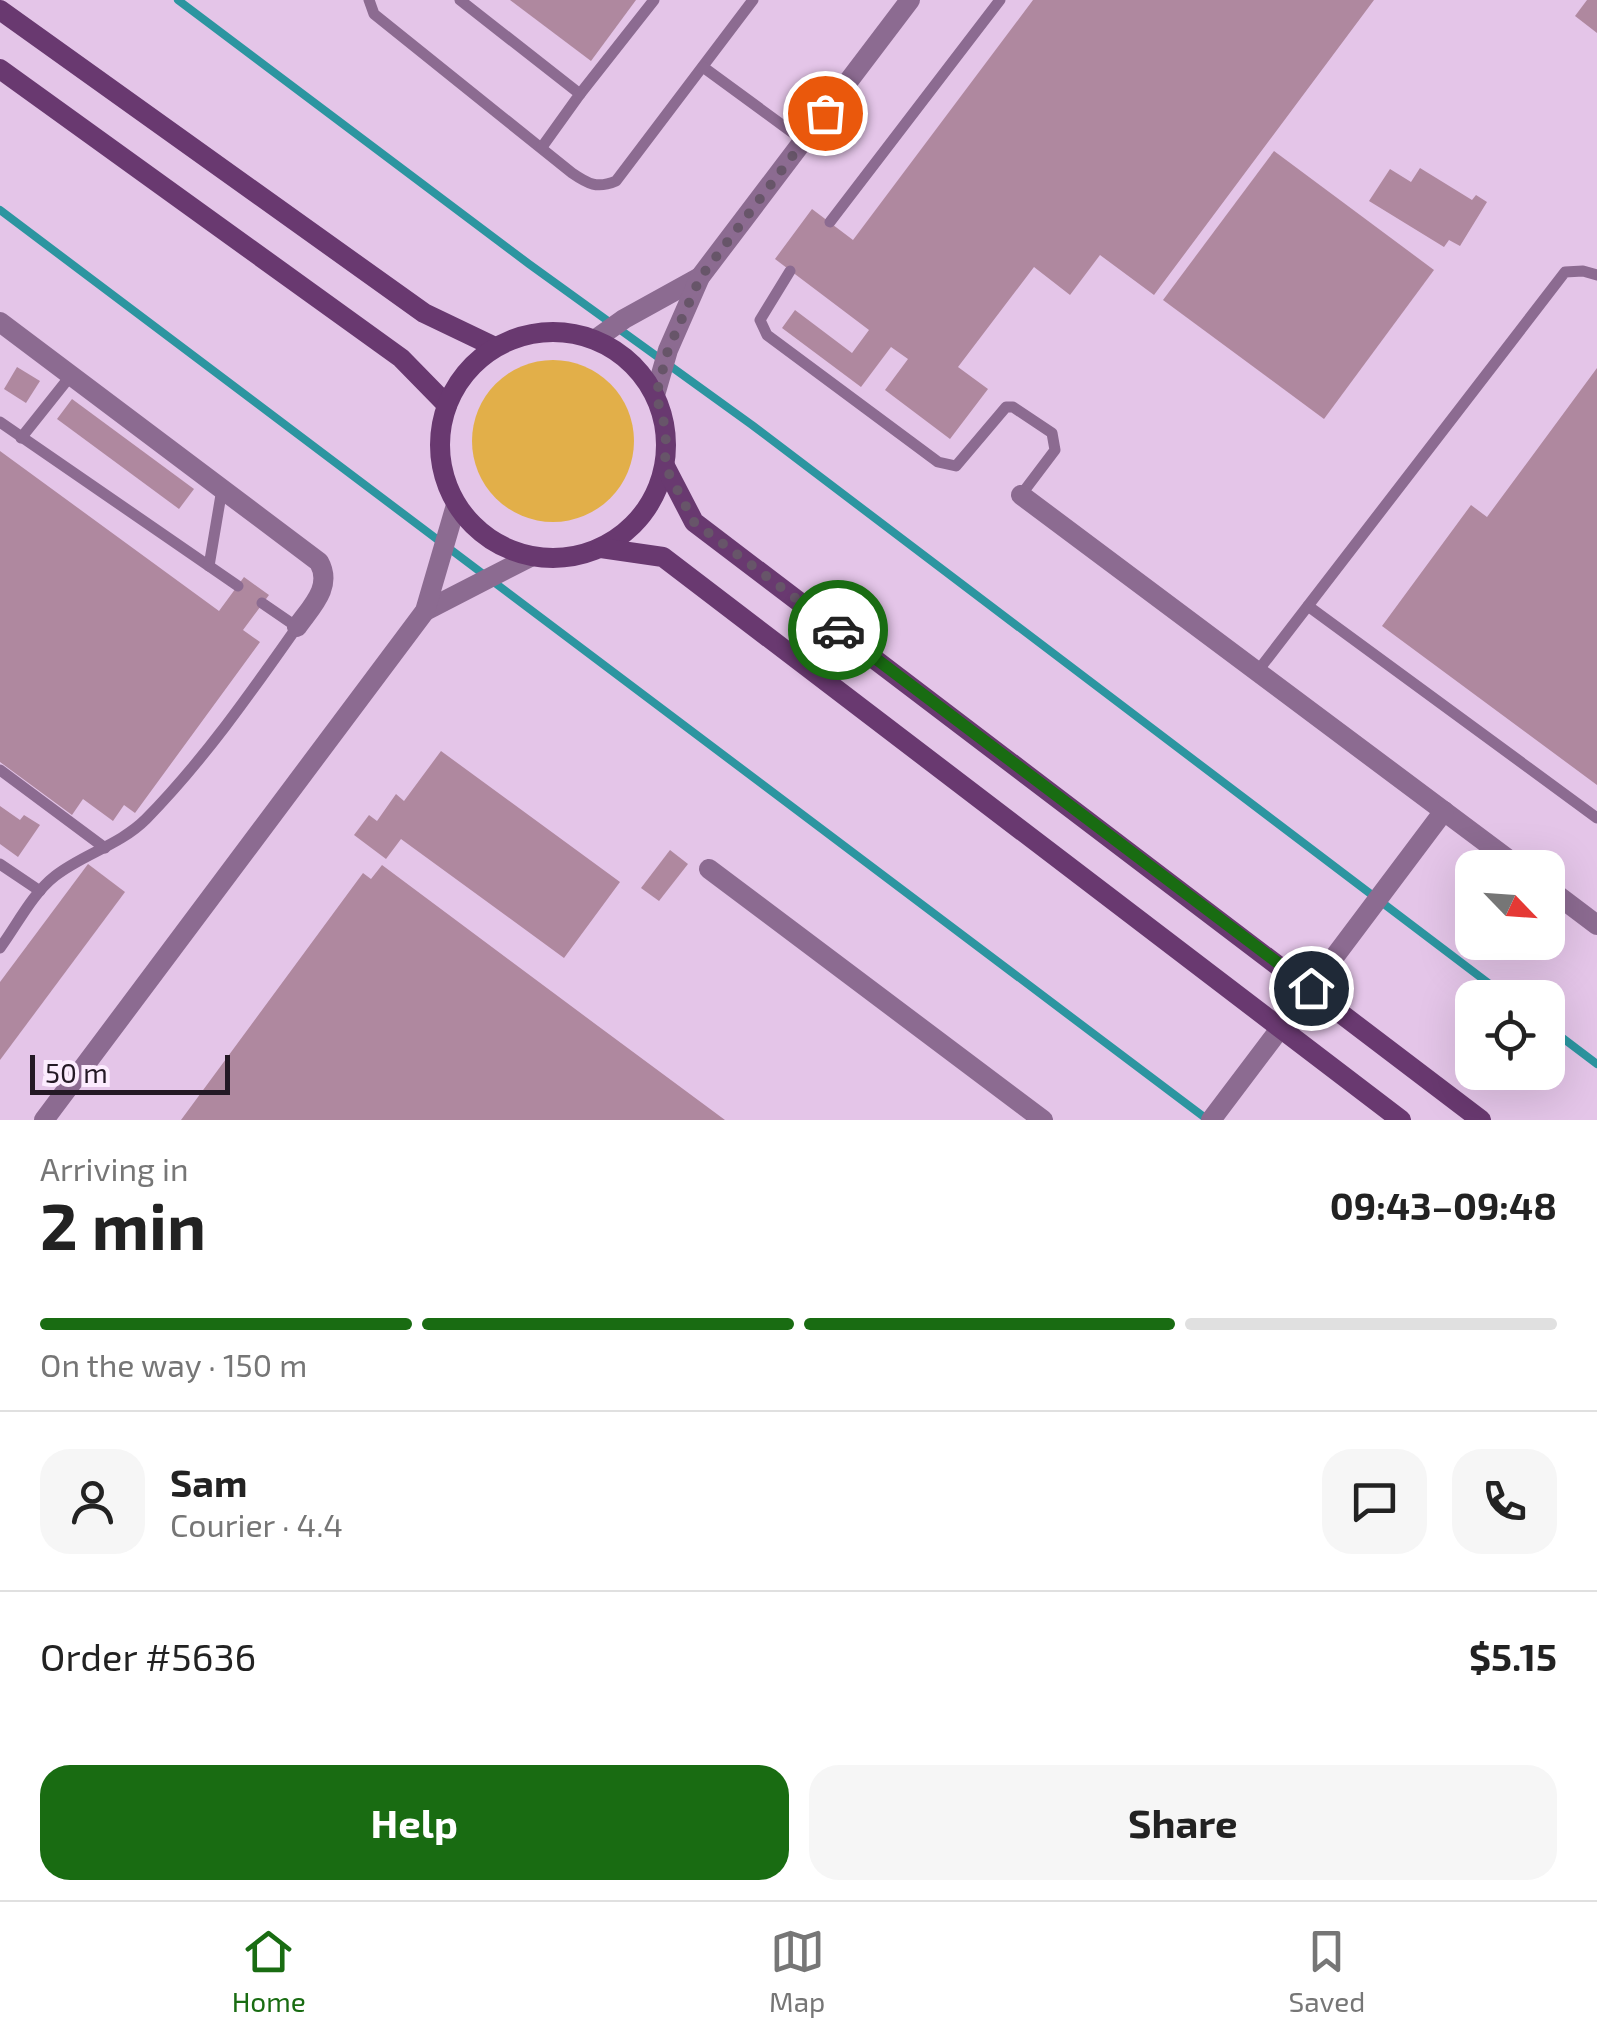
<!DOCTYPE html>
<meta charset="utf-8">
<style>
body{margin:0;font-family:"Exo 2",sans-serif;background:#f6f6f6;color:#222;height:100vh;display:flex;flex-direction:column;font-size:38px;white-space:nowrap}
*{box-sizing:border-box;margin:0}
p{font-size:32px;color:#767676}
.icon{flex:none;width:55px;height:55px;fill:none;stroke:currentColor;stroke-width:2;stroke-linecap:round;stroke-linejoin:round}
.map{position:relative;height:1120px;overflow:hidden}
.details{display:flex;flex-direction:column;background:#fff;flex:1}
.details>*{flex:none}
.needle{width:65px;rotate:115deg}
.tools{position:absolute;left:1455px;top:850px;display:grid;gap:20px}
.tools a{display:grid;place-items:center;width:110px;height:110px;border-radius:20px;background:#fff;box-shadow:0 10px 40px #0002;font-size:50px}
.scale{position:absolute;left:30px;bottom:25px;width:200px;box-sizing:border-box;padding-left:10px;border:5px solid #241925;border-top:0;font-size:28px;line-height:35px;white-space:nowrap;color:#241925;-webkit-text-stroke:8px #fcecfe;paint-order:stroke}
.pin{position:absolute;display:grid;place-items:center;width:85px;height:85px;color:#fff;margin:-42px;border:5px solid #fff;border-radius:50%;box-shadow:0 2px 10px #0007}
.courier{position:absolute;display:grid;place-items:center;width:100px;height:100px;margin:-50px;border:8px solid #196c12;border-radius:50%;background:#fff;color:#222;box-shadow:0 2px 12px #0007}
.headline em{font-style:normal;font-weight:700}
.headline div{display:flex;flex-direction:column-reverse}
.headline{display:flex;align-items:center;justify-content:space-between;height:170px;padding:0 40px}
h1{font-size:65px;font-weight:700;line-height:75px}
.bar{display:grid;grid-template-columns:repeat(4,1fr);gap:15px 10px;align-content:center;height:120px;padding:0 40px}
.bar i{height:12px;border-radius:8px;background:#e0e0e0}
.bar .active{background:#196c12}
.bar p{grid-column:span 4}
.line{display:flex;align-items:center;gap:25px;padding:0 40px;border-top:2px solid #e0e0e0}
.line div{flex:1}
.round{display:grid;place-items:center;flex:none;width:105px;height:105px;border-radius:30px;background:#f6f6f6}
.button{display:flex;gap:20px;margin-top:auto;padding:20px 40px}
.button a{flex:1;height:115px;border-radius:30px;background:#196c12;color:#fff;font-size:40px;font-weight:700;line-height:115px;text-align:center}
.button a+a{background:#f6f6f6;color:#222}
.dock{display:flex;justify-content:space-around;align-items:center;height:140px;border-top:2px solid #e0e0e0;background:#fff;font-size:28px;color:#767676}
.dock a{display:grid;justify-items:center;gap:5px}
.dock .active{color:#196c12}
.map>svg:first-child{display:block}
</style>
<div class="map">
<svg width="1597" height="1120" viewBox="0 0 1597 1120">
<rect width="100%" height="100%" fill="#e4c5e8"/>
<circle fill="#e2af49" cx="553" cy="441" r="81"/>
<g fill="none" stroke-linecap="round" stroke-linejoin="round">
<g stroke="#2c95a0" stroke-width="8">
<path d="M178,0l351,264 223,161 756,573"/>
<path d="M0,210l1208,910"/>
<path d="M1548,1027l49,37"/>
</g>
</g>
<g fill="#af889f">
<path d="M510,0h126l-45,61z"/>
<path d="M1033,0h341l-220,295 -54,-40 -30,40 -36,-28 -76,100 30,22 -38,50 -65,-49 23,-31 -17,-12 -30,40 -79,-59 13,-18 57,43 17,-23 -94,-71 37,-50 41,31z"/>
<path d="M1587,0h10v33l-22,-17z"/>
<path d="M1274,151l160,119 -110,149 -161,-119z"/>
<path d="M1420,168l52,32 4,-5 11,7 -27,44 -11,-6 -5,7 -75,-46 21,-32 21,13z"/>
<path d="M17,367l23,14 -14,22 -22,-14z"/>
<path d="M1597,368v417l-215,-159 89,-121 16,12z"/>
<path d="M72,399l122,90 -15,20 -122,-90z"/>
<path d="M0,451l219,160 25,-34 25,18 -26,35 17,12 -125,171 -11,-8 -11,16 -30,-22 -11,16 -72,-53z"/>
<path d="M441,751l179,131 -56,76 -163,-119 -15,20 -32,-24 15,-20 8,6 19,-27 8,7z"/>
<path d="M0,806l20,14 4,-5 16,10 -22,32 -18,-13z"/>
<path d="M670,850l18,14 -29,37 -18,-13z"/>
<path d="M88,864l37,28 -125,168v-78z"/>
<path d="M382,865l216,161 127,94h-544l182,-247 8,6z"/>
</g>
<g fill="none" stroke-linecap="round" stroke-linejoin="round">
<g stroke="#8c6b91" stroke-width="11">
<path d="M369,0l5,14 198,159c16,11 25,16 44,8l137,-181"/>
<path d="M460,0l120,94 -38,53"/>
<path d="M703,67l101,74"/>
<path d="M580,94l74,-94"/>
<path d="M830,222l170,-222"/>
<path d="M790,271l-30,49 7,15 171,127 18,4 50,-59h7l39,26 3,17 -34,45"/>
<path d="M0,422l238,164"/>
<path d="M21,438l51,-64"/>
<path d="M209,566l13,-77"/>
<path d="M1308,606l289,212"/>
<path d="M1257,672l308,-400 18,-1 14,4"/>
<path d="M0,770l105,78"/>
<path d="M0,864l40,27"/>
<path d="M0,948c17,-23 32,-54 55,-72 28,-22 65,-31 91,-57 57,-58 104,-125 151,-192l-35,-24"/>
</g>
<g stroke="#8c6b91" stroke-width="20">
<path d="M0,322l319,240c14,25 -8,45 -22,65"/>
<path d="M596,339l28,-20 76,-42"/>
<path d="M655,395l13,-45 32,-73 210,-277"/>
<path d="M1021,495l499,373"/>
<path d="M425,611l105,-54"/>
<path d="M709,869l334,251"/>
<path d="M1548,888l49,37"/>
<path d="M1311,988l133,-177"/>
<path d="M44,1120l381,-509 31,-106"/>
<path d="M1211,1120l71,-94"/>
</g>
<g stroke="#693970" stroke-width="20">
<path d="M0,10l424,303 71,34"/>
<path d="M0,69l401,289 46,47"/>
<circle cx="553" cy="445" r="113"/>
<path d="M665,466l29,56 787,598"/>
<path d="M601,548l62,9 738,563"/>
</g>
</g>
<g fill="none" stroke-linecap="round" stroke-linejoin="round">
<path stroke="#675569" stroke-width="10" stroke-dasharray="0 18" d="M825,113l-125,165 -32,72 -12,45 10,35 -1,36 29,56 144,108"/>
<path stroke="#196c12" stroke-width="12" d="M838,630l473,358"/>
</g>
</svg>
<div class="tools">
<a><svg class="needle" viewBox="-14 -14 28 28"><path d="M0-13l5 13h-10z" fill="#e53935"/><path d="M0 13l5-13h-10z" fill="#767676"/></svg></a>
<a><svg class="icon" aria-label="locate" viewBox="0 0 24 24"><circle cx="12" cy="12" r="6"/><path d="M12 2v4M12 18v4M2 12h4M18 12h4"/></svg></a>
</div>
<div class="scale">50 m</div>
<div class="pin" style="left:825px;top:113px;background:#ea580c"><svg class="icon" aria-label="bag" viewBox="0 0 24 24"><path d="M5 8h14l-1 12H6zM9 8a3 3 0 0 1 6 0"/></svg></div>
<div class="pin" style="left:1311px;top:988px;background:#1f2937"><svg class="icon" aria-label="home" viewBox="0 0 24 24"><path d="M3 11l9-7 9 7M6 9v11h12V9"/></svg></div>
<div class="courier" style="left:838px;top:630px"><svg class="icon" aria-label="car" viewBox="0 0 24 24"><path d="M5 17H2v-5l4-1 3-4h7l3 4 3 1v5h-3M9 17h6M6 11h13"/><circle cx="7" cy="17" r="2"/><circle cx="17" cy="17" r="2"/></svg></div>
</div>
<section class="details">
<div class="headline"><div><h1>2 min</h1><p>Arriving in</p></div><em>09:43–09:48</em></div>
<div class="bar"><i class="active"></i><i class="active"></i><i class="active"></i><i></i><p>On the way · 150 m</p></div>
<div class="line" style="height:180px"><a class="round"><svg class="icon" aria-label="person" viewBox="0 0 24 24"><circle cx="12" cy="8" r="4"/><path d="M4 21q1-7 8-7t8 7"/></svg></a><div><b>Sam</b><p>Courier · 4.4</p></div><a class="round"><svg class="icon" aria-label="chat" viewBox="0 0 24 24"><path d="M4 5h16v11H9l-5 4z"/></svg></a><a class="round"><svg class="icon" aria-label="phone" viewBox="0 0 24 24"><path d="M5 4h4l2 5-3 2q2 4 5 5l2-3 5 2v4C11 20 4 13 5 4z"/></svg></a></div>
<div class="line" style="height:130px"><div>Order #5636</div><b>$5.15</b></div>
<div class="button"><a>Help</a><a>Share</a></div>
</section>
<nav class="dock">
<a class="active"><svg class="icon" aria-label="home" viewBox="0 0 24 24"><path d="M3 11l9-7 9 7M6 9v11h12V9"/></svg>Home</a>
<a><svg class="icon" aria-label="map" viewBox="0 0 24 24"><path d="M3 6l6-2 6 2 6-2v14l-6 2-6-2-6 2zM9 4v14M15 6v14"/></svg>Map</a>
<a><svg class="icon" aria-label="saved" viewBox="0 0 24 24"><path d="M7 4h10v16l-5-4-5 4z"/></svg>Saved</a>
</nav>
